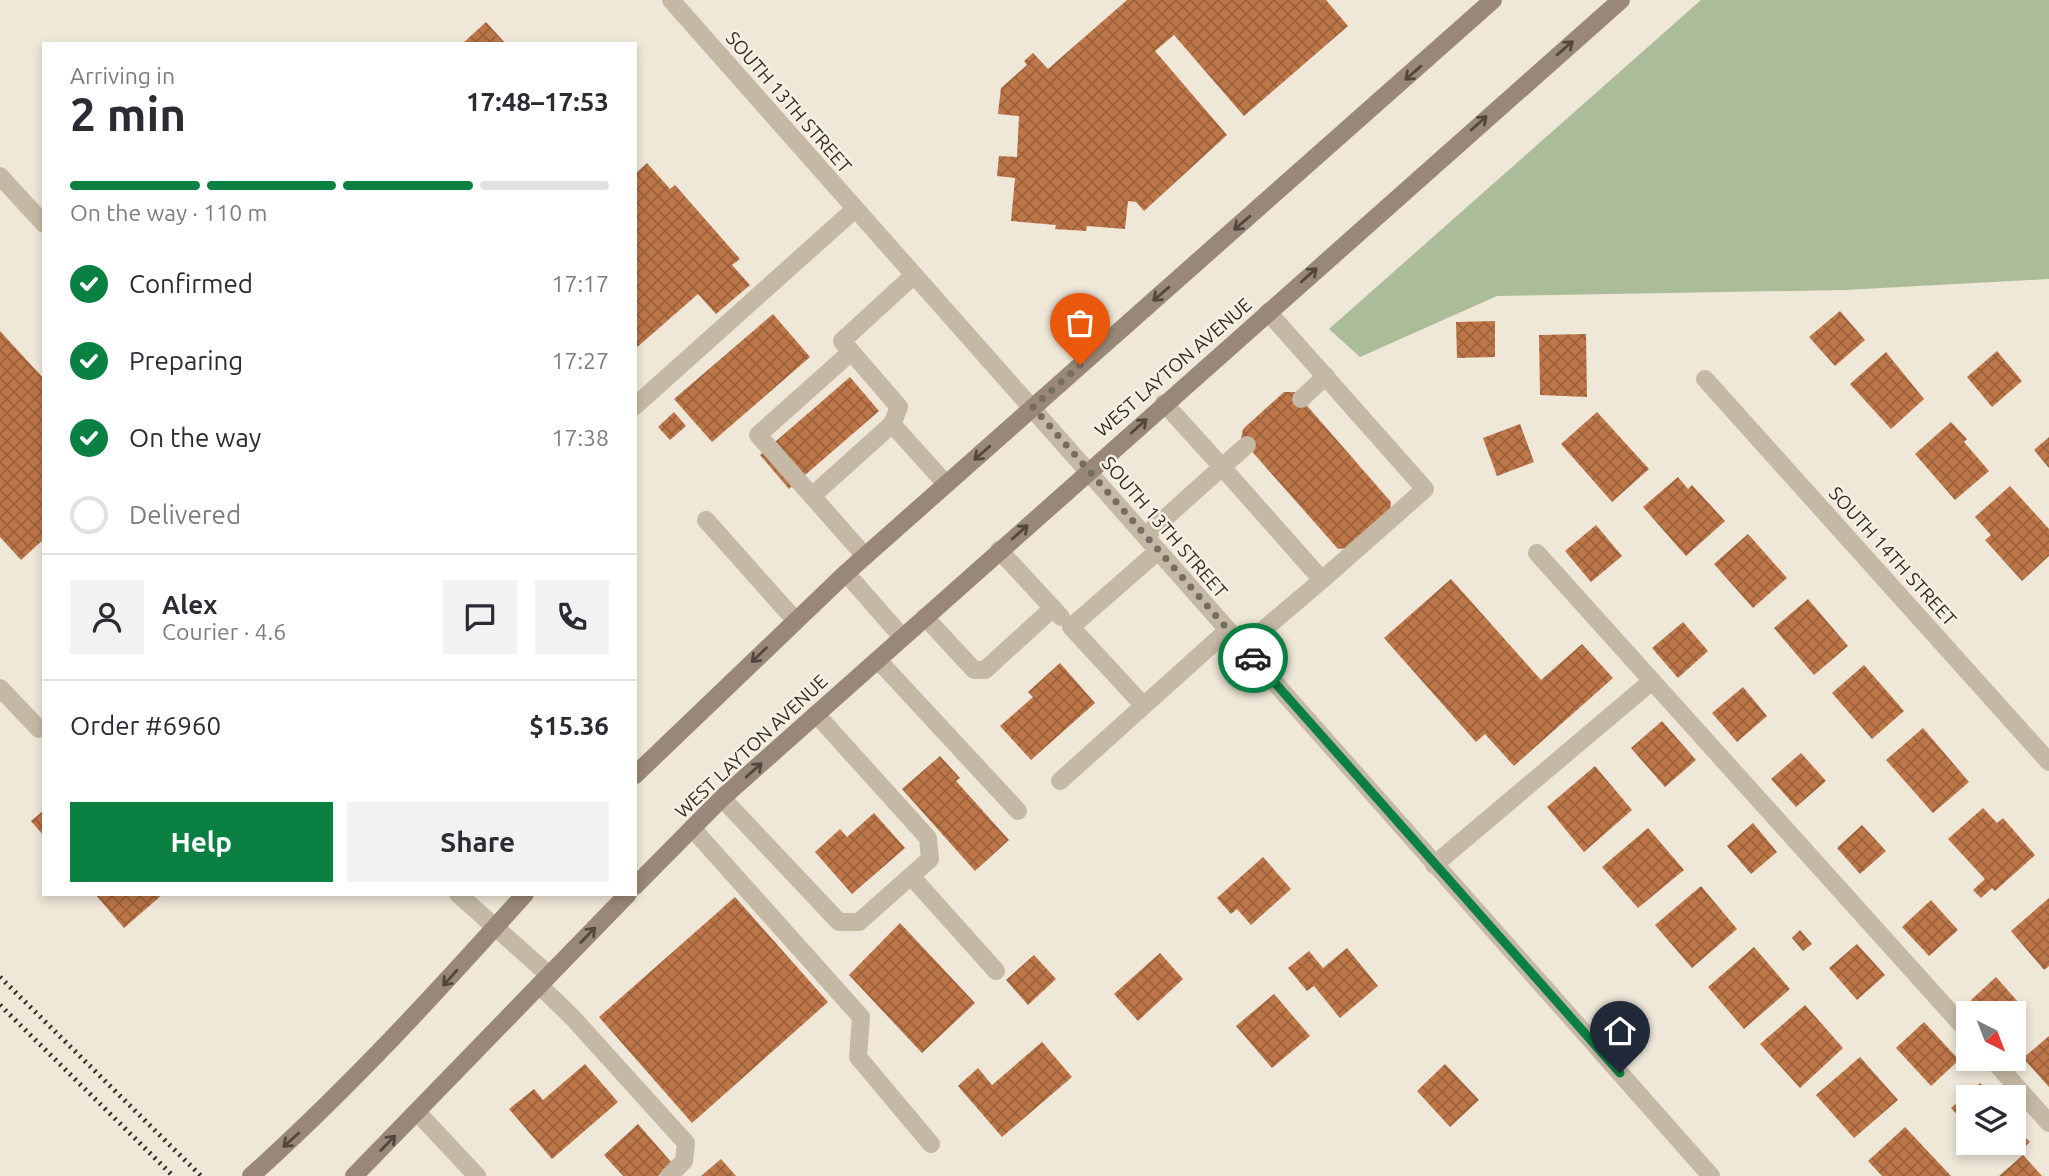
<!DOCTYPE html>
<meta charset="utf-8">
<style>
body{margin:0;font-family:Ubuntu,sans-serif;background:#f2f2f3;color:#2b2b33;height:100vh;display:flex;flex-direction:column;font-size:26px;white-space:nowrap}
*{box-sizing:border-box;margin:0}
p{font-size:23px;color:#7c7c81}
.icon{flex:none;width:38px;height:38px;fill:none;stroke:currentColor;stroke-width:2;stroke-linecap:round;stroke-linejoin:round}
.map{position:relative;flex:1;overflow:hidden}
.sheet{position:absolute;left:42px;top:42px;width:595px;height:854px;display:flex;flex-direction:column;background:#fff;border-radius:0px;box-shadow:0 4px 10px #0003}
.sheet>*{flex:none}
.needle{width:46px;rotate:138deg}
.tools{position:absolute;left:1956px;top:1001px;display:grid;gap:14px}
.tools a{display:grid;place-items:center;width:70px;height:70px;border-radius:0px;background:#fff;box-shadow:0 4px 10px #0003;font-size:35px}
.pin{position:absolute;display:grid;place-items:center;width:60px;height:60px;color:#fff;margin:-72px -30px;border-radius:50% 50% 50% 0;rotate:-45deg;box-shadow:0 0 7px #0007}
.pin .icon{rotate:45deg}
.courier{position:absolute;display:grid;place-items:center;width:70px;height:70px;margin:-35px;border:5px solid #0b8043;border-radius:50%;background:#fff;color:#222;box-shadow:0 2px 9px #0007}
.head em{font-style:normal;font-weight:700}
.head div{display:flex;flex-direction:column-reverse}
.head{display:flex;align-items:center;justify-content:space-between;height:119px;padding:0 28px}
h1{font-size:46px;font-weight:700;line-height:52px}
.bar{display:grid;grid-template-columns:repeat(4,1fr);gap:10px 7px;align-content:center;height:84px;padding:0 28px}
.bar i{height:9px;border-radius:5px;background:#e1e1e2}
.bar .current{background:#0b8043}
.bar p{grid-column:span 4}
.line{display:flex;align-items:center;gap:18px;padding:0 28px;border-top:2px solid #e1e1e2}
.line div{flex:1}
.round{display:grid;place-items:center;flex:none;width:74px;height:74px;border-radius:0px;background:#f2f2f3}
ol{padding:0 28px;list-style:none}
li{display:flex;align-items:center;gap:21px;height:77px}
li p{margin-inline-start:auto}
li .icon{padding:7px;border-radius:50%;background:#0b8043;color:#fff;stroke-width:4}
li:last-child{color:#7c7c81}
li i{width:38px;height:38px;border:4px solid #e1e1e2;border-radius:50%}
.action{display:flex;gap:14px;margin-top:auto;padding:14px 28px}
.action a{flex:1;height:80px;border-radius:0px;background:#0b8043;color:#fff;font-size:28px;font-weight:700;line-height:80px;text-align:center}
.action a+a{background:#f2f2f3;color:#2b2b33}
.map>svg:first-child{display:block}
</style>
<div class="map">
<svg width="2049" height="1176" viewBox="0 0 2049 1176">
<defs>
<pattern id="building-cross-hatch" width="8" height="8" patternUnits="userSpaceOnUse" patternTransform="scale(1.75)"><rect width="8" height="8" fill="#bd7648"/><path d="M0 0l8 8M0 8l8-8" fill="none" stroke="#9a613c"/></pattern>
</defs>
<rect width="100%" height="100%" fill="#efe7d8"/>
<path fill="#abbc99" d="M1701,0h348v279l-204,11 -348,6 -137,61 -31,-28z"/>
<g fill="url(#building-cross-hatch)">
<path d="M1127,0h199l22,26 -104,90 -70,-81 -19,16 72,84 -83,76 -8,-9 -8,-1 -3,28 -38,-3 -1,5 -31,-2 1,-4 -45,-4 4,-43 -18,-2 2,-20 18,1 2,-41 -21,-2 3,-26 26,-23 -3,-4 9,-8 15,16z"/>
<path d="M486,22l20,22h-44z"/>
<path d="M647,163l23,26 5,-4 65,74 -8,6 18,20 -34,29 -18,-20 -63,55v-175z"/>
<path d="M1840,311l25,29 -30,26 -26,-29z"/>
<path d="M773,314l37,43 -98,85 -38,-43z"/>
<path d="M1495,321v36l-38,1 -1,-36z"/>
<path d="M0,331l44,48v160l-23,21 -21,-23z"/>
<path d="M1586,334l1,63 -47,-2 -1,-60z"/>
<path d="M1997,351l25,30 -30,26 -25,-30z"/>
<path d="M1886,352l38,47 -33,30 -41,-45z"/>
<path d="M850,377l29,34 -90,78 -29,-34z"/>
<path d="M1284,392h11l96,110 -1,10 -43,36 -9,1 -97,-110 2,-10z"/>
<path d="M674,412l12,14 -16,14 -12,-13z"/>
<path d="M1597,412l52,57 -37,33 -51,-58z"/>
<path d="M1951,422l16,17 -3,3 25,29 -34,29 -40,-46z"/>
<path d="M1520,424l14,38 -37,14 -14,-38z"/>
<path d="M2049,437v31l-15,-18z"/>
<path d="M1678,477l10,12 4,-4 33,36 -39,35 -43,-49z"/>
<path d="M2010,486l39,43v27l-27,25 -37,-41 6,-5 -16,-18z"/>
<path d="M1596,525l26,31 -31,26 -26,-31z"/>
<path d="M1748,534l39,44 -34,30 -39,-44z"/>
<path d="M1451,579l90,101 41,-36 31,34 -99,88 -29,-32 -9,8 -92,-104z"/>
<path d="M1808,599l40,47 -34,29 -40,-47z"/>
<path d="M1683,622l25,29 -30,27 -26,-30z"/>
<path d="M1060,663l35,40 -64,57 -31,-34 33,-29 -5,-5z"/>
<path d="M1864,665l40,46 -32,28 -40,-46z"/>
<path d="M1743,687l24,29 -30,26 -25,-29z"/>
<path d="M1662,721l34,39 -31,27 -34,-39z"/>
<path d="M1923,728l46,54 -36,31 -47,-53z"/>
<path d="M1801,753l25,28 -30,26 -25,-28z"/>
<path d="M940,756l20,22 -4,3 53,59 -34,31 -73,-82z"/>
<path d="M1595,766l37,44 -48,42 -37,-45z"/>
<path d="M1983,808l14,15 6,-5 32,37 -40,36 -3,-3 -11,10 -8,-8 12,-11 -37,-40z"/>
<path d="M44,810v26l-13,-15z"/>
<path d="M874,813l31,35 -53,46 -37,-42 25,-23 7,8z"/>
<path d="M1753,823l24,29 -26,22 -24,-28z"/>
<path d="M1862,825l24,26 -26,23 -23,-26z"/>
<path d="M1648,828l36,42 -46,38 -36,-41z"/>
<path d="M1263,857l28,32 -40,36 -14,-16 -6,5 -14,-16z"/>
<path d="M1701,886l36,43 -45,39 -37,-43z"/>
<path d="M95,894h68l-39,34z"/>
<path d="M735,897l93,105 -136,121 -93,-106z"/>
<path d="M2049,898v68l-5,4 -33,-39z"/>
<path d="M1931,900l27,30 -29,26 -27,-29z"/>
<path d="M900,923l75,80 -53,50 -73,-78z"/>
<path d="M1800,930l12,14 -9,7 -11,-13z"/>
<path d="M1857,944l28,31 -28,25 -28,-32z"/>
<path d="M1754,947l36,42 -46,40 -36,-42z"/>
<path d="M1347,948l31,38 -38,32 -26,-32 -7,5 -19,-23 21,-17 14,17z"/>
<path d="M1160,953l23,26 -45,42 -24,-27z"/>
<path d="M1034,955l22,24 -28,26 -22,-25z"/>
<path d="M1996,977l23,26 -12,10h-25l-11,-13z"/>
<path d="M1274,994l36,42 -38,32 -36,-42z"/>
<path d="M1805,1005l38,43 -43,40 -40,-44z"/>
<path d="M1924,1022l35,38 -28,26 -35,-38z"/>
<path d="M2049,1036v51l-26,-29z"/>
<path d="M1042,1042l30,35 -70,60 -44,-51 20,-18 14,17z"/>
<path d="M1860,1057l38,43 -44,38 -38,-43z"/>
<path d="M585,1064l33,38 -66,57 -43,-50 25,-20 9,11z"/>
<path d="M1445,1064l34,36 -29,27 -33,-36z"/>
<path d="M1980,1083l13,14h-24v31l-18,-20z"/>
<path d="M638,1124l34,39 -14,13h-35l-19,-21z"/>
<path d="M1905,1127l46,49h-69l-14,-15z"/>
<path d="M2022,1134l8,8 -14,13 -8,-7z"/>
<path d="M1982,1143h24l-14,12z"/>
<path d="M2023,1155l19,21h-43z"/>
<path d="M721,1159l15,17h-35z"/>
</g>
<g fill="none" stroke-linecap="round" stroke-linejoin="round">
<g stroke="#c5b9a5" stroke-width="18">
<path d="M0,176l44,48"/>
<path d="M1268,312l157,177 -103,91"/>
<path d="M851,352l-93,83 107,121"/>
<path d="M1301,399l25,-23"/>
<path d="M1164,403l58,64 25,-22"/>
<path d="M635,406l220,-197"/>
<path d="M892,424l54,60"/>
<path d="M812,496l80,-72 7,-17 -57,-66 72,-66"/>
<path d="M706,520l89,100"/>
<path d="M1145,536l77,-69 100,113 -79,67"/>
<path d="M999,550l62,67"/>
<path d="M1537,553l432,480"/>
<path d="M846,573l56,64"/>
<path d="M925,617l49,53h11l68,-62"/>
<path d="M878,660l140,151"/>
<path d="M0,688l39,41 5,-2"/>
<path d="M1143,705l-72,-78 87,-76"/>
<path d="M1060,781l168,-151"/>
<path d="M722,798l117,124h20l71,-63 -2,-21 -112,-124"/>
<path d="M692,828l169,189 -3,40 73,87"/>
<path d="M1434,865l218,-184"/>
<path d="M911,876l85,95"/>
<path d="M458,894l91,81"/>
<path d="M539,985l34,33 113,125 -2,18 -15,15"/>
<path d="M1992,1059l57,64"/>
<path d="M417,1112l60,64"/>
</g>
<path stroke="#c5b9a5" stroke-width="18" d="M1705,379l344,383"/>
<path stroke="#c5b9a5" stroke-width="18" d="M671,0l1040,1176"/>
<g stroke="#987" stroke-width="18">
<path d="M635,775l211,-202 647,-573"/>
<path d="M635,886l87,-88 899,-798"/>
<path d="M251,1176c98,-88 186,-184 274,-282"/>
<path d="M354,1176l274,-282"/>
</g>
<g stroke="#322b26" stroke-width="5" stroke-dasharray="2 5" stroke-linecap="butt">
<path d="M0,977l201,199"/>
<path d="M0,1005l173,171"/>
</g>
</g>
<defs><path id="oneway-shaft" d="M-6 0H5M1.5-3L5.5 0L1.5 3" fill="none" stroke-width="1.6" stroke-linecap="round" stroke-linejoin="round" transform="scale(1.75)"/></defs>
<g stroke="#51473e">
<use href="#oneway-shaft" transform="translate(1565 48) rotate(-41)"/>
<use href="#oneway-shaft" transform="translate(1413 73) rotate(139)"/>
<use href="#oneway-shaft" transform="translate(1479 123) rotate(-42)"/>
<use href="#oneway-shaft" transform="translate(1242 223) rotate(139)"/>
<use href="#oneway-shaft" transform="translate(1309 275) rotate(-42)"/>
<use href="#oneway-shaft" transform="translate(1161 294) rotate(139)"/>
<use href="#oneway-shaft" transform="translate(1139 426) rotate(-42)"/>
<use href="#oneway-shaft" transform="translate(982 453) rotate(139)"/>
<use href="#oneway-shaft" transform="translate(1020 532) rotate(-42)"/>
<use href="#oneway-shaft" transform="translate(759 655) rotate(136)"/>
<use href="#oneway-shaft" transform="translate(754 770) rotate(-42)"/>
<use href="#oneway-shaft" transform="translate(588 935) rotate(-46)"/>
<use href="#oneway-shaft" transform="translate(450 978) rotate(132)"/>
<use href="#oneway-shaft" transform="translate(291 1140) rotate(138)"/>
<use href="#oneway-shaft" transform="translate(388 1143) rotate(-46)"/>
</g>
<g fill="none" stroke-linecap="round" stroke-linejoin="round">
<path stroke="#746d64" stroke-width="7" stroke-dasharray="0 12.6" d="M1080,365l-47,42 220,251"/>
<path stroke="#0b8043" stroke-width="9" d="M1253,658l367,415"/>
</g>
<g text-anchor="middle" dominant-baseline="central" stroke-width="5" stroke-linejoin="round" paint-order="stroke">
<g font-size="19" fill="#322b26" stroke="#f7f1e4">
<text transform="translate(789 102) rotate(49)">SOUTH 13TH STREET</text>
<text transform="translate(1173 367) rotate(-41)">WEST LAYTON AVENUE</text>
<text transform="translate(1165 527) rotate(49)">SOUTH 13TH STREET</text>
<text transform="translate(1893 556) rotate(48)">SOUTH 14TH STREET</text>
<text transform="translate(751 746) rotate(-43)">WEST LAYTON AVENUE</text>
</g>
</g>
</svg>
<div class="tools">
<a><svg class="needle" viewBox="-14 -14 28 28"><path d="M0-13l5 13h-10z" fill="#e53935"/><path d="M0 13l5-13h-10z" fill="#7c7c81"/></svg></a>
<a><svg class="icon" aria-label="layers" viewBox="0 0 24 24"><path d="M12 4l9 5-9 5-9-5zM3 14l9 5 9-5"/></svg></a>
</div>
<div class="pin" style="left:1080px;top:365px;background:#ea580c"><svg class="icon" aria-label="bag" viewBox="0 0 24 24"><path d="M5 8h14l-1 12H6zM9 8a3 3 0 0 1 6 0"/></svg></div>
<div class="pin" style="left:1620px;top:1073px;background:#1f2937"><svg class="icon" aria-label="home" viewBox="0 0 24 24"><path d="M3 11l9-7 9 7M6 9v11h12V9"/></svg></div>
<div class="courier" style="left:1253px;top:658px"><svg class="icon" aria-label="car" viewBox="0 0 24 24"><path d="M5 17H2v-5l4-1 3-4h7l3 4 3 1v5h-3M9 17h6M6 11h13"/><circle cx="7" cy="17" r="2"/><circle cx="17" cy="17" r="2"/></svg></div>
<section class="sheet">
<div class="head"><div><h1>2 min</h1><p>Arriving in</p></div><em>17:48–17:53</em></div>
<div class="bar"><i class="current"></i><i class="current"></i><i class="current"></i><i></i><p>On the way · 110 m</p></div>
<ol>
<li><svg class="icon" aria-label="check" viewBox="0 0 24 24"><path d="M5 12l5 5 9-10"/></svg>Confirmed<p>17:17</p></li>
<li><svg class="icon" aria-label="check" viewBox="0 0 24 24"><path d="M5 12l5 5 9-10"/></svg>Preparing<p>17:27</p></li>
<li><svg class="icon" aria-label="check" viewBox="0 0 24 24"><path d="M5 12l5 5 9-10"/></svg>On the way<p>17:38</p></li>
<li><i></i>Delivered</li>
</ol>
<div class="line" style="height:126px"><a class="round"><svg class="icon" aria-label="person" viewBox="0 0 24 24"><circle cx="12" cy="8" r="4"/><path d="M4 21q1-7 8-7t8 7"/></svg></a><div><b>Alex</b><p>Courier · 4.6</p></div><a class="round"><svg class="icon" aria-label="chat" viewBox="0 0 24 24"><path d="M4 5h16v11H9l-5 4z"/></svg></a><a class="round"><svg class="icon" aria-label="phone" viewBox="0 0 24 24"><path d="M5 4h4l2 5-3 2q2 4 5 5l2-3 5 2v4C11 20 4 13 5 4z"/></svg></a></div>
<div class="line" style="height:91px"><div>Order #6960</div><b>$15.36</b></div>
<div class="action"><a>Help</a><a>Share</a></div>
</section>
</div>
